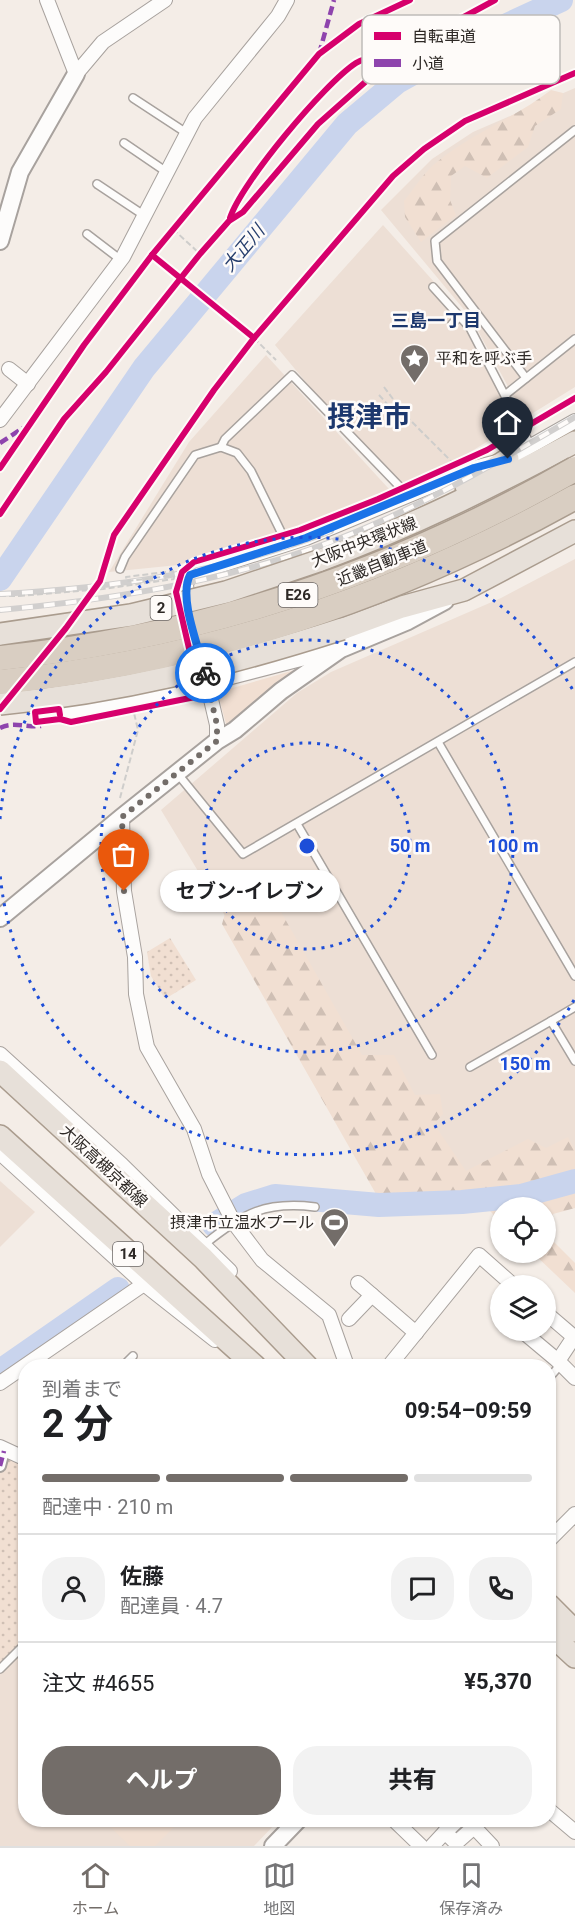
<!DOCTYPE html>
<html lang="ja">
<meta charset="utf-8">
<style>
body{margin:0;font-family:Roboto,"Noto Sans JP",sans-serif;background:#f2f2f2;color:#202124;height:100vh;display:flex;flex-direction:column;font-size:22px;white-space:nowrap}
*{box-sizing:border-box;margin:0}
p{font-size:20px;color:#757577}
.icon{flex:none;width:33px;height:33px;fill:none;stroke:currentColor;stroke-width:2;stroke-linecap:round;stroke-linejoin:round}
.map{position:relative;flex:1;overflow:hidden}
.sheet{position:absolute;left:18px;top:1359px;width:538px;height:468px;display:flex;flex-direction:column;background:#fff;border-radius:24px;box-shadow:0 2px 4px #0004}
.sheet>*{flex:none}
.buttons{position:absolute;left:490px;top:1197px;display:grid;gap:12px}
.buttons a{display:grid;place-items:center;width:66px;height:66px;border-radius:50%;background:#fff;box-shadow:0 2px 4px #0004;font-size:30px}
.pin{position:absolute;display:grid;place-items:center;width:51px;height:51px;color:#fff;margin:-62px -26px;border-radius:50% 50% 50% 0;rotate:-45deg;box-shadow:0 0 6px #0007}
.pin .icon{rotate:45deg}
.courier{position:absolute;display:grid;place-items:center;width:60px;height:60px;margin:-30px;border:4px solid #1a73e8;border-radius:50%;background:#fff;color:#222;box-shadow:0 2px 8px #0007}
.bubble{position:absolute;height:42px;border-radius:21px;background:#fff;box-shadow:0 2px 4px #0004;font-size:20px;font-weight:700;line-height:42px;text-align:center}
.head em{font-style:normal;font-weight:700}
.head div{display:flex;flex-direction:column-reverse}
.head{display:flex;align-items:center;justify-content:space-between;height:102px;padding:0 24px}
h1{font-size:39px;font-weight:700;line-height:45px}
.bar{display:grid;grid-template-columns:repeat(4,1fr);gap:9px 6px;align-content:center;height:72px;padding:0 24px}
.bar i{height:8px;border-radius:4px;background:#e0e0e0}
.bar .active{background:#736d69}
.bar p{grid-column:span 4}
.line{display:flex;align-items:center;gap:15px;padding:0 24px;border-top:2px solid #e0e0e0}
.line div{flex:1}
.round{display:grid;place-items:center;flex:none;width:63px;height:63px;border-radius:24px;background:#f2f2f2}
.cta{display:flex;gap:12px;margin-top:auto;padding:12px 24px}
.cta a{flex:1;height:69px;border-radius:24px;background:#736d69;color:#fff;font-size:24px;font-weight:700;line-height:69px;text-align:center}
.cta a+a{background:#f2f2f2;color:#202124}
.tabs{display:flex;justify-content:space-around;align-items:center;height:84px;border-top:2px solid #e0e0e0;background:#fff;font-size:16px;color:#757577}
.tabs a{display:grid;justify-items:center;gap:3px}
.tabs .active{color:#736d69}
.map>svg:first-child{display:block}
</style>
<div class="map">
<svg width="575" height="1846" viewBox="0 0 575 1846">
<defs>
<pattern id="forest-firs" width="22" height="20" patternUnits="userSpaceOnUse" patternTransform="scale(1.5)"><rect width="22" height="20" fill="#f1dfd2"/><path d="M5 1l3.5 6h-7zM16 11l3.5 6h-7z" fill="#cfbfb4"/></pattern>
<pattern id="park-dots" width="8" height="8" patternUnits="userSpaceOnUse" patternTransform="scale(1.5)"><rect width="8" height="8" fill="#f1dfd2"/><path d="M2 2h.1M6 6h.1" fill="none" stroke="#cfbfb4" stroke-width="1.8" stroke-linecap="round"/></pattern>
</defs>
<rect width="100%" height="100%" fill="#f4ede7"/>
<g fill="#eddfd5">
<path d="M575,88v299l-50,31 -54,-100 -90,-108 51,-51 41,-27z"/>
<path d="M383,225l52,58 -6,6 40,44 40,73 -1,8 5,12 -69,42 -51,19 -118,-142z"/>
<path d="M266,355l123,134 -71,31 -140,45 -69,7 80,-130z"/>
<path d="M575,559v609l-186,19 -228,-377 136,-117 34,-21 170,-74z"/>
<path d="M0,1181l35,31 -35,35z"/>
<path d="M25,1649l1,171h253l-25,26h-254v-172z"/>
</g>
<g fill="#f1dfd2">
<path d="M295,670l1,2 -66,53 -4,-1 -8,-30 4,-3z"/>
<path d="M103,1820h78l-26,26h-25z"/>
</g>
<g fill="url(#forest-firs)">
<path d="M551,90l12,3 -2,16 -26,17 -7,21 -41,31 -22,-12 -14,10 -1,24 6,15 -35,27 -16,-25 -1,-16c10,-12 20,-29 33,-39 35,-29 78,-44 114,-72z"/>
<path d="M259,883l17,20 86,152h32l21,40 25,-1 3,20 -9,10 32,47 62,-32 18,9 22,-11 7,14v22l-53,16 -60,7 -82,5 -158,-277 8,-27z"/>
<path d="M575,1185v23l-22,6 -7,11v-17h-45v14l-14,-14z"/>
<path d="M546,1234l29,29v30l-42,-40 13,-1z"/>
</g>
<g fill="url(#park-dots)">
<path d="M170,938l26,42 -31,19 -14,-23 -4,-24z"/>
<path d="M0,1453l26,14 -1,172 -25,26z"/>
</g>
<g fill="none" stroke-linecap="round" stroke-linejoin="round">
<g stroke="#c9d4ed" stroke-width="24">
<path d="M0,579l144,-211 203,-244 50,-42 69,-38 95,-44"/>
<path d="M214,1225l32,-20 29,-9 104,9 83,-3 59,-6 54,-15"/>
<path d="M0,1371l118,-82"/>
</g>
<defs>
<g id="service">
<path d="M133,98l55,36"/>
<path d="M124,143l44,30"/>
<path d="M97,184l48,32"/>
<path d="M87,234l34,26"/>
<path d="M433,287l37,41 61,118"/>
<path d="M452,324l8,-8"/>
<path d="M526,378l-89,-117 -2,-20 140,-111"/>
<path d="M505,395l70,-56"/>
<path d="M221,447l4,-8 67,-64 109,113 3,8"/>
<path d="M120,569l5,-12 70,-102 26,-8 16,6 14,18 36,73"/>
<path d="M438,742l137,234"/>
<path d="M177,773l66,81 332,-192"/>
<path d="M297,824l135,231"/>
<path d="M575,1007l-24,14 24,40"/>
<path d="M470,1067l81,-46"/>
<path d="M205,1244c38,-31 61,-43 110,-37"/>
<path d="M123,1366l10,-10"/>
<path d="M549,1378l12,-14"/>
<path d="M0,1669l26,-26"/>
</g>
<path id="pedestrian" d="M0,1466l4,-15"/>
<g id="minor">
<path d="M47,0l29,74 27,-32 62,-42"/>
<path d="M9,369l19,15"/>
<path d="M0,420l123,-163 72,-139 83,-102 9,-16"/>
<path d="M188,608l-2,-24 4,-9 116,-37 168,-70 34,-9 67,-38"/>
<path d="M202,661l15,64v16"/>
<path d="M67,712l141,-29 128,-33"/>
<path d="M122,817l2,74 11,66 1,37 11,53 47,82 15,45 25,49 28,37 67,55 18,51"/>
<path d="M0,1054l122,111 108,106"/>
<path d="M0,1153l144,131 71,56"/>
<path d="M358,1283l58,50"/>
<path d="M499,1313l2,1"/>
<path d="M546,1313l28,24 -16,24 17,17"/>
<path d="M349,1319l23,-24"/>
<path d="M521,1330l37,31"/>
<path d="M389,1366l90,-111 35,31"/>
<path d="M0,1383l144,-99"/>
<path d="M0,1447l26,12"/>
<path d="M549,1540l26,-26"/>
<path d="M549,1810l26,22"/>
<path d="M394,1820l27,26"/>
<path d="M445,1832l13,-12"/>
<path d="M432,1846l13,-14 11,11 18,-16 18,19"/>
</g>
<g id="tertiary">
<path d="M0,241l20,-69 56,-98"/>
<path d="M0,918l122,-101 95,-76 18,-11 46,-39 60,-42 67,-28 37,-20"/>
<path d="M273,1846l25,-26"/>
</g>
<g id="primary">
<path d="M466,486l42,-27"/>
<path d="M318,561c89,-32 173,-74 257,-119"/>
<path d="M342,629l60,-22 62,-17 111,-59"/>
<path d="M0,1071l203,187 104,108"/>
<path d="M0,1136l255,230"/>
<path d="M549,1605l26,26"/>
<path d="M549,1633l26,24"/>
</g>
</defs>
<use href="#service" stroke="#a8a29e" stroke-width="10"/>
<use href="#pedestrian" stroke="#a8a29e" stroke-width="14"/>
<use href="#minor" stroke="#a8a29e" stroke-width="16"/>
<use href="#tertiary" stroke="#a8a29e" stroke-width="20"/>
<use href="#primary" stroke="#aa9c8e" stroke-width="24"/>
<g stroke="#cecdcb" stroke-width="2" stroke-dasharray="6 3" stroke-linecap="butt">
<path d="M173,229l27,25"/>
<path d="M254,338l22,22"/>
<path d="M384,387l21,28 48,48"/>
<path d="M379,395l19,21 7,-1"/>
<path d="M532,426l43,-28"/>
<path d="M503,441l11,-5"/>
<path d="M170,576l6,-2"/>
<path d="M158,591v-4l14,-2"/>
<path d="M0,596h19"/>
<path d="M36,717v5l20,-2"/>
<path d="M120,798l18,-68 -4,-17"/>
</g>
<use href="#service" stroke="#fdfcfb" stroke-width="7"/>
<use href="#pedestrian" stroke="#fdfcfb" stroke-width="10"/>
<use href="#minor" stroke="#fdfcfb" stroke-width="14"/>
<use href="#tertiary" stroke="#fdfcfb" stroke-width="16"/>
<use href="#primary" stroke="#e7e0d9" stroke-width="21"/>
<defs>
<g id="rail">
<path d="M0,594c113,-6 225,-22 331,-63"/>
<path d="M0,610c106,-10 210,-26 311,-61 93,-32 180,-83 264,-132"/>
</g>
</defs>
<use href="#rail" stroke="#d1cfce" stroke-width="6"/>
<use href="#rail" stroke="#fefbf9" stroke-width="4" stroke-dasharray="11" stroke-linecap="butt"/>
<defs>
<g id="primary-bridge">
<path d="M0,634l131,-19 95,-23 92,-31"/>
<path d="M0,704c118,-11 230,-39 342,-75"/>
</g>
<g id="motorway-bridge">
<path d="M0,658c204,-21 397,-87 575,-189"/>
<path d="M0,682c206,-21 394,-84 575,-185"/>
</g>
</defs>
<use href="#primary-bridge" stroke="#aa9c8e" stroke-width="24" stroke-linecap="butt"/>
<use href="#motorway-bridge" stroke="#aa9c8e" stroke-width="27" stroke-linecap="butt"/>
<path stroke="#cecdcb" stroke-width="2" stroke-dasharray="6 3" stroke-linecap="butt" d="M19,596l84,-7 71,-10 -1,-8 -47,6 1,4 43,-5"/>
<use href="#primary-bridge" stroke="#e7e0d9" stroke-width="21"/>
<use href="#motorway-bridge" stroke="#d9cec2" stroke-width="24"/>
<g stroke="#8e44ad" stroke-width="4.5" stroke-dasharray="9 4.5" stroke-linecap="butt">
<path d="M319,54l15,-54"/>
<path d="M0,443l23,-15"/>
<path d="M0,728c13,-7 27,0 41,-2"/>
<path d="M0,1466l4,-15"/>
</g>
<defs>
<g id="cycleway">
<path d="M230,218c11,-35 95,-135 126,-155 11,-7 27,-8 40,-11"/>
<path d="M152,255l102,83"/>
<path d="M0,468l84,-123 68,-90 167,-201 40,-30 51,-24"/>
<path d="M0,514l64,-95 42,-47 94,-118 29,-33 14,-9 75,-88 81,-72 96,-52"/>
<path d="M0,709l66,-81 34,-47 14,-46 100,-145 40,-52 139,-162 31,-27 41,-28 110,-48"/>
<path d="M60,715l-1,-6 -24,3 1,10 24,-3 11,3 129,-26 -24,-104 6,-20 12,-10 106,-32 78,-31 109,-49 88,-52"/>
</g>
</defs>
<use href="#cycleway" stroke="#fefbf9" stroke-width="10"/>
<use href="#cycleway" stroke="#d6006c" stroke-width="6"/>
</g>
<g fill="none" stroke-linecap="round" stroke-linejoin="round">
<path stroke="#736d69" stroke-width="6" stroke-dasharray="0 10.8" d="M124,891l-2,-74 95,-76v-16l-12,-52"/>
<path stroke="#1a73e8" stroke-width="8" d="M205,673c-6,-26 -27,-75 -15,-98l116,-37 168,-70 34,-9"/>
</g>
<g fill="none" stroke="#1d4ed8" stroke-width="3" stroke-dasharray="3 6">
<circle cx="307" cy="846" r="103"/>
<circle cx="307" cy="846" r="206"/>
<path d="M574 1000A308 308 0 0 1 0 873M0 819A308 308 0 0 1 574 692"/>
</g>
<defs>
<symbol id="sight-pin" viewBox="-11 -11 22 30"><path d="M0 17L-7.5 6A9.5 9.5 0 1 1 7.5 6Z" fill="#736d69" stroke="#fefbf9"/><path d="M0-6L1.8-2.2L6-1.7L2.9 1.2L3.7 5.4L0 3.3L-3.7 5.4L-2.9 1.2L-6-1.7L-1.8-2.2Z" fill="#fff"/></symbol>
<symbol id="stadium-pin" viewBox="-11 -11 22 30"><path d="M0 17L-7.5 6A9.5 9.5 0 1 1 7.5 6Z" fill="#736d69" stroke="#fefbf9"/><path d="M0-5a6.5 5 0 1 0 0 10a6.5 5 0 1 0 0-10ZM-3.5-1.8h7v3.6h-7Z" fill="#fff"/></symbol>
</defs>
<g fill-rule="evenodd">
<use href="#sight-pin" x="398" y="342" width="33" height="45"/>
<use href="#stadium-pin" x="318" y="1206" width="33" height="45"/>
</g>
<g text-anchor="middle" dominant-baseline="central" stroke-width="5" stroke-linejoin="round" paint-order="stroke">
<g fill="#fefbf9" stroke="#6c6765" stroke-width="1.5">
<rect x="278.5" y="583" width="39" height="24" rx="4.5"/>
<rect x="150.5" y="596" width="21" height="24" rx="4.5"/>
<rect x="113" y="1242" width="30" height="24" rx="4.5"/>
</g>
<g font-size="15" font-weight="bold" fill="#2d2825">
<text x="298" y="595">E26</text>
<text x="161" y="608">2</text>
<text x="128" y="1254">14</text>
</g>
<g font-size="16" fill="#2d2825" stroke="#fefbf9" text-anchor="start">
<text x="436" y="358">平和を呼ぶ手</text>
<text x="314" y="1222" text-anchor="end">摂津市立温水プール</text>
</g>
<g font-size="16" fill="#2d2825" stroke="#fefbf9">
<text transform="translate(364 542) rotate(-21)">大阪中央環状線</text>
<text transform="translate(382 563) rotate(-22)">近畿自動車道</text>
<text transform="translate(104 1166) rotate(43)">大阪高槻京都線</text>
</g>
<g font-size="18" font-style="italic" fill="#263e6d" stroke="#fefbf9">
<text transform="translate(243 248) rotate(-50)">大正川</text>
</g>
<g font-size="18" font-weight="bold" fill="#1c376d" stroke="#fefbf9">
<text x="436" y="320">三島一丁目</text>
</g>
<g font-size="28" font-weight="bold" fill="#1c376d" stroke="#fefbf9">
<text x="369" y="416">摂津市</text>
</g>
</g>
<rect x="362" y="15" width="198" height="69" rx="9" fill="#fefbf9" stroke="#bfbcb9" stroke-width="1.5"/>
<rect x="374" y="32" width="27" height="8" fill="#d6006c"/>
<rect x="374" y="59" width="27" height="8" fill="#8e44ad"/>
<g font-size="16" fill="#2d2825">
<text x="412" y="42">自転車道</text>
<text x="412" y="69">小道</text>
</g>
<circle cx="307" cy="846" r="9" fill="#1d4ed8" stroke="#fefbf9" stroke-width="3"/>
<g font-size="18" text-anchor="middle" font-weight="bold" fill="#1d4ed8" stroke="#fefbf9" stroke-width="5" stroke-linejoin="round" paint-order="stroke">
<text x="410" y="852">50 m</text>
<text x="513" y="852">100 m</text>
<text x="525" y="1070">150 m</text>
</g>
</svg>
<div class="buttons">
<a><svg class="icon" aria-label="locate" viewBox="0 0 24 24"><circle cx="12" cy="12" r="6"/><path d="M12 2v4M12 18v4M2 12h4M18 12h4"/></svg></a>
<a><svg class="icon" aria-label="layers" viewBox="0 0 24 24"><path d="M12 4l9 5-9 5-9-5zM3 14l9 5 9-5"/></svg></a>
</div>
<div class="pin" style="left:124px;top:891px;background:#ea580c"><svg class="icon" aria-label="bag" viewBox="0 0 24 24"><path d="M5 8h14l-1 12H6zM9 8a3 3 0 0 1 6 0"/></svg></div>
<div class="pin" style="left:508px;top:459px;background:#1f2937"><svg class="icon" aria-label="home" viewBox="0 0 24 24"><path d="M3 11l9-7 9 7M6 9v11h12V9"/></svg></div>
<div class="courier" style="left:205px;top:673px"><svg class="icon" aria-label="bike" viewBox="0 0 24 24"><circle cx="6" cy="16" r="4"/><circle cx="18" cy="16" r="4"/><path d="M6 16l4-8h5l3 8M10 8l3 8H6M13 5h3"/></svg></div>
<div class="bubble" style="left:160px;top:870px;width:180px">セブン-イレブン</div>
<section class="sheet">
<div class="head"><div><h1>2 分</h1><p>到着まで</p></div><em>09:54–09:59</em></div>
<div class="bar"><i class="active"></i><i class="active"></i><i class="active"></i><i></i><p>配達中 · 210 m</p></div>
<div class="line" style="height:108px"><a class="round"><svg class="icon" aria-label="person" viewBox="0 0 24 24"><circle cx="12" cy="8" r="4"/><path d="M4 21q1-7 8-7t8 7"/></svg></a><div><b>佐藤</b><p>配達員 · 4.7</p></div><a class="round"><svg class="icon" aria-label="chat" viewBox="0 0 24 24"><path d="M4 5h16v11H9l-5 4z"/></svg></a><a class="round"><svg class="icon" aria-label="phone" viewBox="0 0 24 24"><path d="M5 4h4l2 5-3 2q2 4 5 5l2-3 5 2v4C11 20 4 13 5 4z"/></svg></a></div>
<div class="line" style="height:78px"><div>注文 #4655</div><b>¥5,370</b></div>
<div class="cta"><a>ヘルプ</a><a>共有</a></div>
</section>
</div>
<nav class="tabs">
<a class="active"><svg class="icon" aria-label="home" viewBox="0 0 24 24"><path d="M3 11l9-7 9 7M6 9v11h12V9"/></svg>ホーム</a>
<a><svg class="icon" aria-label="map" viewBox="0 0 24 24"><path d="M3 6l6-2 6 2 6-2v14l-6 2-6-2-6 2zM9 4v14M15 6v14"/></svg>地図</a>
<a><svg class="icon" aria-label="saved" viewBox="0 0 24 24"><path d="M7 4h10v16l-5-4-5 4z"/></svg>保存済み</a>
</nav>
